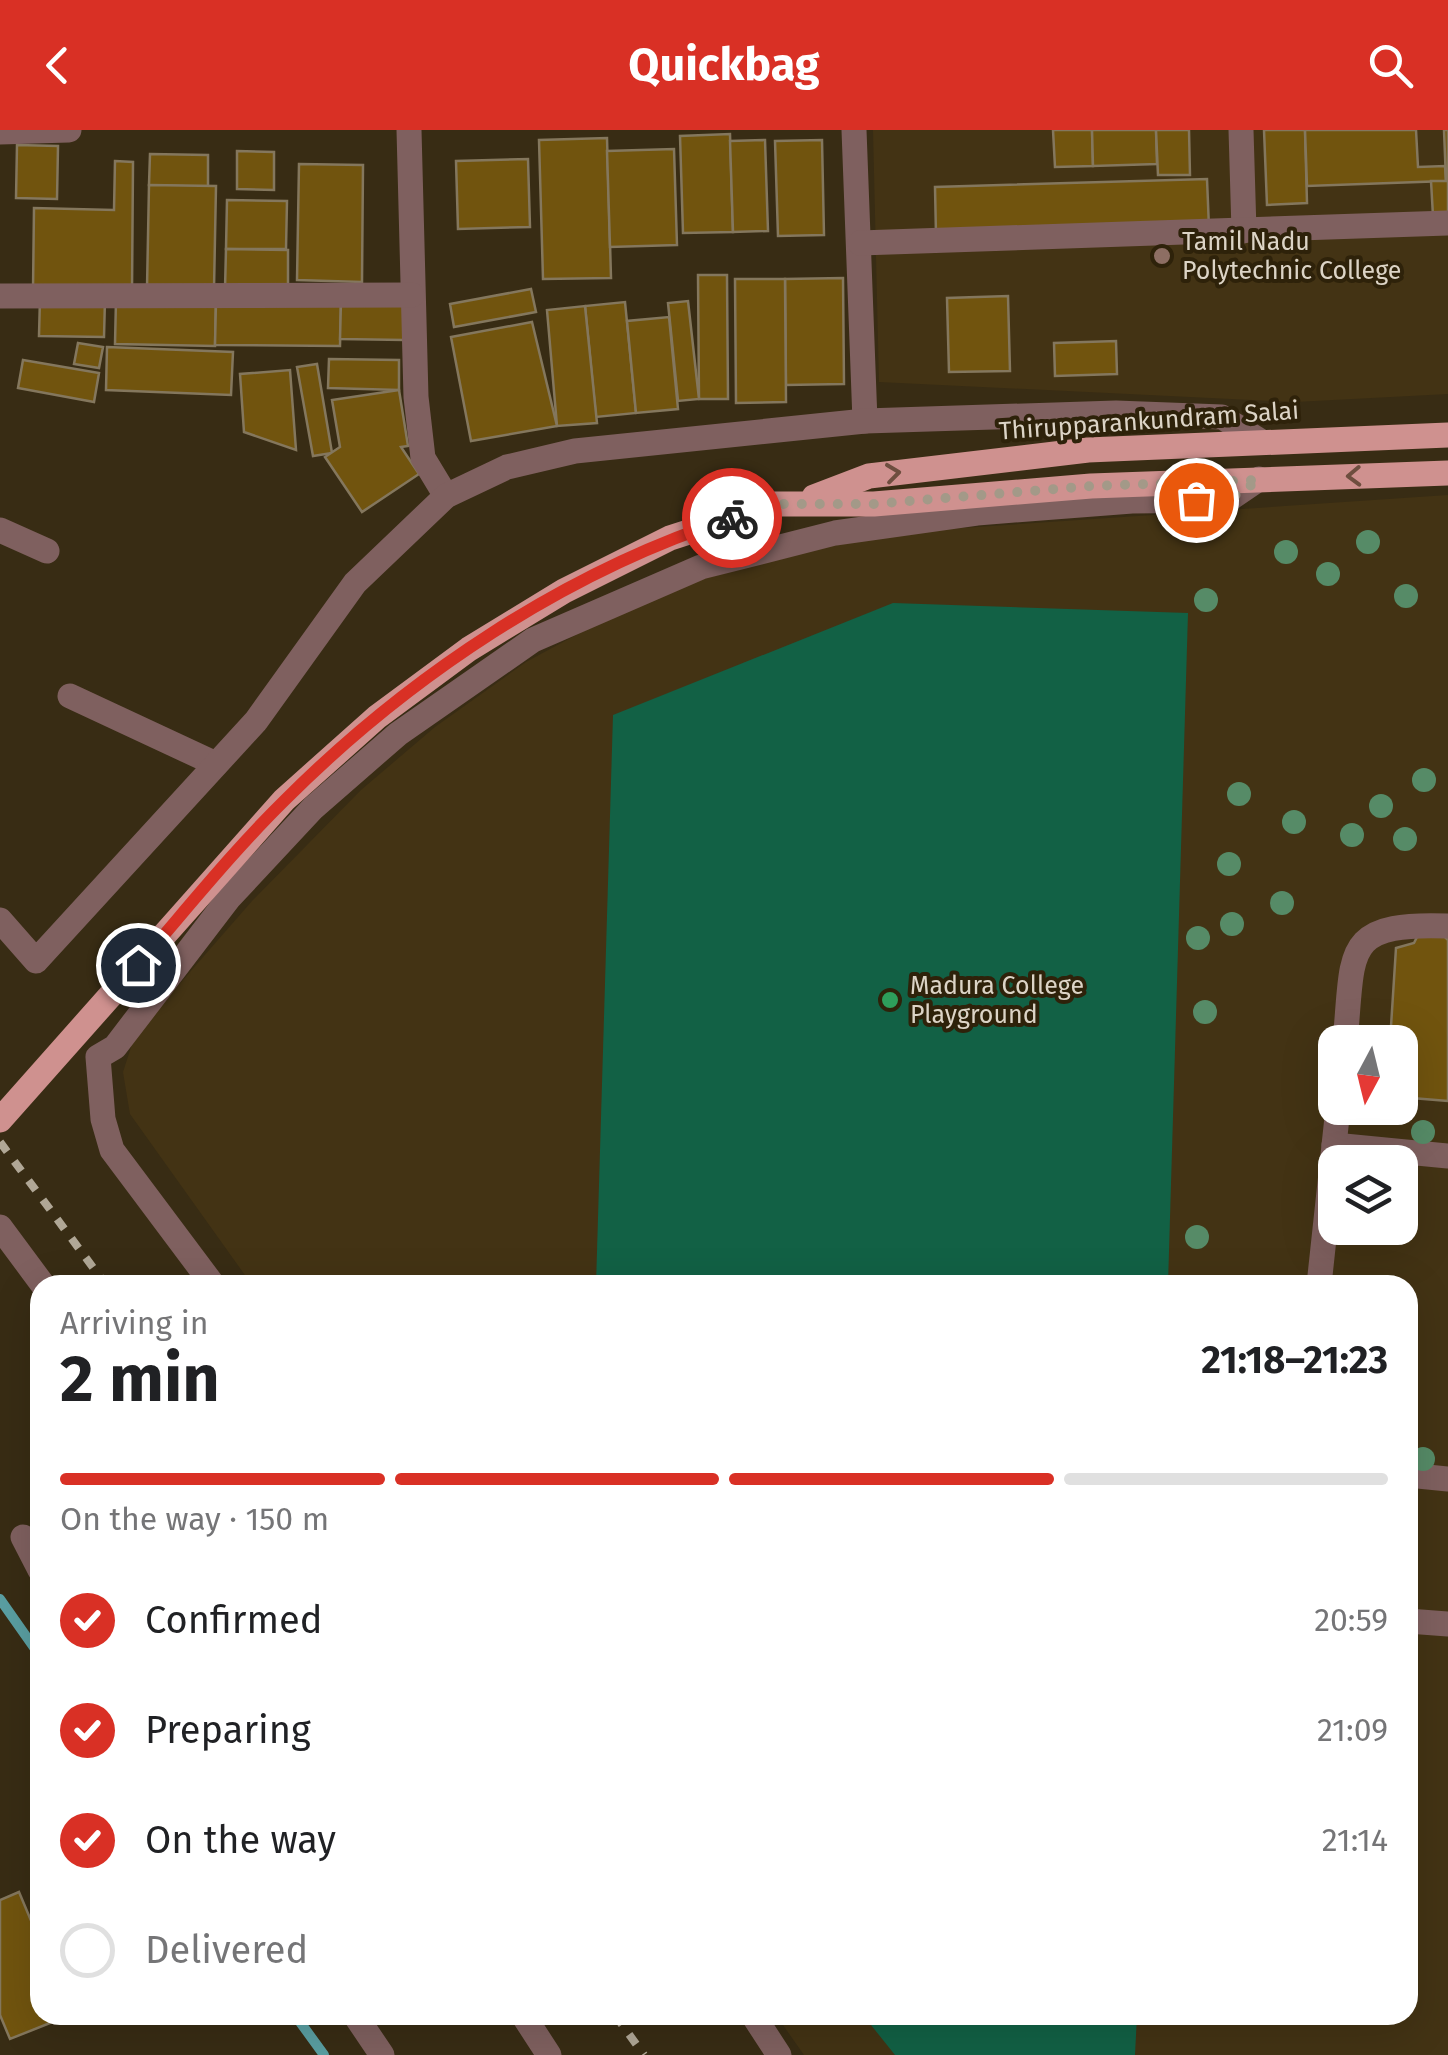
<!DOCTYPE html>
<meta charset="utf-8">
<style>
body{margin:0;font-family:"Fira Sans",sans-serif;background:#f2f2f2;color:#202124;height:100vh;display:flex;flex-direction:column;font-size:38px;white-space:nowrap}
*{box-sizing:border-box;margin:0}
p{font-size:32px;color:#757577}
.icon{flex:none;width:55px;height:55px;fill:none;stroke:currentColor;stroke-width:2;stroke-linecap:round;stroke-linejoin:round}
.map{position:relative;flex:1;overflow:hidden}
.details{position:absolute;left:30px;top:1145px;width:1388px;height:750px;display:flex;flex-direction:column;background:#fff;border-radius:30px;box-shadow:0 10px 40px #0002}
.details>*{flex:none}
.needle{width:65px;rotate:187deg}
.controls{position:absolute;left:1318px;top:895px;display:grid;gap:20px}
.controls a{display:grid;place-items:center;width:100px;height:100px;border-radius:20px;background:#fff;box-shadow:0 10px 40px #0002;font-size:50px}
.pin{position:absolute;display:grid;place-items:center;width:85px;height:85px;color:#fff;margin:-42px;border:5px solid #fff;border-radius:50%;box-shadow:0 2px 10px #0007}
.courier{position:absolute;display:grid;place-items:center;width:100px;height:100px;margin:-50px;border:8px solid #d93025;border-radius:50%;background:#fff;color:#222;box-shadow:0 2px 12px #0007}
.overview em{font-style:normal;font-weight:700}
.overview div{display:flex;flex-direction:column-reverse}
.overview{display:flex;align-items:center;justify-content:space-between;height:170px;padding:0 30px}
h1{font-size:65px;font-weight:700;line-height:75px}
.bar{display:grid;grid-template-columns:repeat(4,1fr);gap:15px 10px;align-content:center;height:120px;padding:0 30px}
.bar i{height:12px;border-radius:8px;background:#e0e0e0}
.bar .active{background:#d93025}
.bar p{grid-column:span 4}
ol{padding:0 30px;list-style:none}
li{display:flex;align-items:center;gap:30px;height:110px}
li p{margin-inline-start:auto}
li .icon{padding:10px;border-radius:50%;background:#d93025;color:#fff;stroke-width:4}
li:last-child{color:#757577}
li i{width:55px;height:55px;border:5px solid #e0e0e0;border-radius:50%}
header{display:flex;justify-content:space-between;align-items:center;height:130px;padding:0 30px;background:#d93025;color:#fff;font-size:45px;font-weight:700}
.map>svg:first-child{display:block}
</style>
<header><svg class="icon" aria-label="back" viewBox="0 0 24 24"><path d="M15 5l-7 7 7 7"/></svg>Quickbag<svg class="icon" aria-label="search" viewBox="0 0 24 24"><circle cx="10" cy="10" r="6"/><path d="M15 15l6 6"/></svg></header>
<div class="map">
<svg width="1448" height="1925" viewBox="0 0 1448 1925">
<rect width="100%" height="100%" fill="#382c14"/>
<g fill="#433314" fill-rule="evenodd">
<path d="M873,0h575v264l-153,8 -416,-20z"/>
<path d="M1448,365v1560h-644l-28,-40h632v-730h-1156l-122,-171 -7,-42 12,-37 117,-134 109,-111 74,-63 91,-65 102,-55 73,-32 186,-42zM1335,912h65v66h-65zM1335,1032h65v66h-65z"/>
</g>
<g fill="#126145">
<path d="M893,473l295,10 -20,672h-572l17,-570z"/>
<path d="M863,1885h274l-2,40h-240z"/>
</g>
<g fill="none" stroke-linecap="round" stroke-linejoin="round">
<g stroke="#5a9fa2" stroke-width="10">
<path d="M0,1469l40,57"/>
<path d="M295,1885l29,40"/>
</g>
</g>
<g fill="#71540e" stroke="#84775d" stroke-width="2.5">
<path d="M1053,0h39l1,36 -38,1z"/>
<path d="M1092,0h64l1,34 -64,2z"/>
<path d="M1156,0h33l1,45h-32z"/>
<path d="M1264,0h41l2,73 -40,2z"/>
<path d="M1305,0h111l2,37 27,-1 1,15 -139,5z"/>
<path d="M1444,0h4v85l-15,1 -2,-35h15z"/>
<path d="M730,4l3,98 -50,1 -3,-97z"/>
<path d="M607,8l4,140 -68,1 -4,-139z"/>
<path d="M765,10l3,91 -35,1 -3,-91z"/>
<path d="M822,10l2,95 -46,1 -3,-95z"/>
<path d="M17,15l41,1 -1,53 -41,-1z"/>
<path d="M674,19l3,96 -67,2 -3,-96z"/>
<path d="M237,21l37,1v38l-37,-1z"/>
<path d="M150,24l58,1v32l-59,-2z"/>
<path d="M528,29l2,68 -72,2 -2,-68z"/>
<path d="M115,31l18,1 -1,130 -99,-2 1,-82 80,2z"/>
<path d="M299,34l64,1 -1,117 -65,-2z"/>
<path d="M1207,49l2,49 -273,7 -1,-48z"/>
<path d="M149,55l67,1 -2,103 -67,-1z"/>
<path d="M227,70l60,1 -1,48h-60z"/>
<path d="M226,119l62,1v40l-63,-1z"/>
<path d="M698,145h29l1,124h-29z"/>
<path d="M843,148l1,106 -58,1 -1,-106z"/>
<path d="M735,149h50l1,123 -50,1z"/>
<path d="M531,159l5,23 -82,15 -4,-23z"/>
<path d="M1008,166l2,75 -61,1 -2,-74z"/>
<path d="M40,168l65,1 -1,38 -65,-1z"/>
<path d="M116,170l100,1 -1,45 -100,-2z"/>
<path d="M216,171l125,2 -1,43 -125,-1z"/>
<path d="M341,171l63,1v38l-64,-1z"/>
<path d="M688,171l11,98 -21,2 -10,-98z"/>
<path d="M625,172l11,111 -40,4 -11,-111z"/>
<path d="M585,176l12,117 -40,3 -10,-116z"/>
<path d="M669,187l9,92 -42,4 -9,-92z"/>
<path d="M532,192l25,104 -86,15 -20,-104z"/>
<path d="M1116,211l1,33 -62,2 -1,-33z"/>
<path d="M78,213l25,4 -4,21 -25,-4z"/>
<path d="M107,217l126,5 -2,43 -125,-5z"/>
<path d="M329,229l70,1v30l-71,-2z"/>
<path d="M23,230l76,13 -5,29 -76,-14z"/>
<path d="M317,234l15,89 -19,3 -16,-89z"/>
<path d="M290,240l6,80 -52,-18 -4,-58z"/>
<path d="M399,260l9,56 -7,1 18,27 -57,38 -37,-55 15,-10 -8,-47z"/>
<path d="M1420,801l20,1 8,8v161l-48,-4v-55h-10l6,-94 18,-5z"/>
<path d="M19,1762l21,50v73h30l-60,24 -10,-24v-115z"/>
</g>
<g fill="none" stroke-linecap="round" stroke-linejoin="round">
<g stroke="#7f605f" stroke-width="25">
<path d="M409,0l7,267 7,61 23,38"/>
<path d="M854,0l11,291"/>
<path d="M1241,0l3,101"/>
<path d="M0,2l69,-2"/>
<path d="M860,113l588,-20"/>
<path d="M0,166l412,-1"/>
<path d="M0,400l47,21"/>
<path d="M70,566l146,68"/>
<path d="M0,790l36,41 220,-240 99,-138 91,-87 61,-29 68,-16 290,-30 251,-8 106,4 40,25"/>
<path d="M1345,912c9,-91 -4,-120 103,-116"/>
<path d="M1334,1015l114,11"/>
<path d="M0,1097l43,58"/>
<path d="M213,1155l-101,-135 -9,-31 -5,-62 17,-10 114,-149 84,-90 85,-74 135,-94 168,-73 134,-34 142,-20 155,-12 96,-1 31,-21"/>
<path d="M1319,1155l19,-177"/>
<path d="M1408,1345l40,4"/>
<path d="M23,1407l17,33"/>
<path d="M1408,1491l40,3"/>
<path d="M355,1885l27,40"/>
<path d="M523,1885l26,40"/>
<path d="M753,1885l26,40"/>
</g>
<g stroke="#cf918f" stroke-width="25">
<path d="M814,367l55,-21 219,-26 360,-15"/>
<path d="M0,990l284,-320 93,-83 92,-68 95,-58 106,-53 105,-34h99l217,-18 357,-13"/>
</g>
<g stroke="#b0a796" stroke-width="8" stroke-dasharray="12 12" stroke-linecap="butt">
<path d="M0,1012l106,143"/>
<path d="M615,1885l29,40"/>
</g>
</g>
<g fill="#568b67">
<circle cx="1368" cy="412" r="12"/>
<circle cx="1286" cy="422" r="12"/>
<circle cx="1328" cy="444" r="12"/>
<circle cx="1406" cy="466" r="12"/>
<circle cx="1206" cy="470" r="12"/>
<circle cx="1424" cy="650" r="12"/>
<circle cx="1239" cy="664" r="12"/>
<circle cx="1381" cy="676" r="12"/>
<circle cx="1294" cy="692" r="12"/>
<circle cx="1352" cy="705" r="12"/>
<circle cx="1405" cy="709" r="12"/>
<circle cx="1229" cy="734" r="12"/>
<circle cx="1282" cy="773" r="12"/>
<circle cx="1232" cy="794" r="12"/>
<circle cx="1198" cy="808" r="12"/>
<circle cx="1205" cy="882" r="12"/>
<circle cx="1423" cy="1002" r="12"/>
<circle cx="1197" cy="1107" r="12"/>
<circle cx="1423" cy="1329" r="12"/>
</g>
<defs><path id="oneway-chevron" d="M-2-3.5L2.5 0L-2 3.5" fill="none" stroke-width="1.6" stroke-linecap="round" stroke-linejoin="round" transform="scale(2.5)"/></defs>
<g stroke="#6e4e3f">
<use href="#oneway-chevron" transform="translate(893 343) rotate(-7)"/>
<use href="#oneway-chevron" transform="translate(1354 346) rotate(178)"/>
</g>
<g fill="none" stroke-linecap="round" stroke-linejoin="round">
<path stroke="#a39988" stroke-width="10" stroke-dasharray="0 18" d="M732,388l43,-14h99l217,-18 168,-6 -31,20h-32"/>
<path stroke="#d93025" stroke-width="12" d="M138,835c48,-55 95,-114 147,-165 123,-123 281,-229 447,-282"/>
</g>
<circle fill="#8d6e63" stroke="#2e220a" stroke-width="4" cx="1162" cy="126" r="10"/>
<circle fill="#2e9e5b" stroke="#2e220a" stroke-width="4" cx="890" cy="870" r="10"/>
<g text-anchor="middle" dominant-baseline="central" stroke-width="8" stroke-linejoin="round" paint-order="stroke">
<g font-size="25" fill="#dcd4c6" stroke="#2e220a" text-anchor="start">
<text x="1182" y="112">Tamil Nadu<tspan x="1182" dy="29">Polytechnic College</tspan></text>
<text x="910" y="856">Madura College<tspan x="910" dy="29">Playground</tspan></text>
</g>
<g font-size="25" fill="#dcd4c6" stroke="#2e220a">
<text transform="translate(1149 291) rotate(-4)">Thirupparankundram Salai</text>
</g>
</g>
</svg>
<div class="controls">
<a><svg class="needle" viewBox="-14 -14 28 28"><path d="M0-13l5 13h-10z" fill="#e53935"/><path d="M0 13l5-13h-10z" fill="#757577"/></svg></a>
<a><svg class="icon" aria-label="layers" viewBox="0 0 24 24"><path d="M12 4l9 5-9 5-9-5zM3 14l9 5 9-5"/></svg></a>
</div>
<div class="pin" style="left:1196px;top:370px;background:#ea580c"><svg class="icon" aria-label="bag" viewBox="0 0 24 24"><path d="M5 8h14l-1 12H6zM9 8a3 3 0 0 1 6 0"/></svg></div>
<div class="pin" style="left:138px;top:835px;background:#1f2937"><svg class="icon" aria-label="home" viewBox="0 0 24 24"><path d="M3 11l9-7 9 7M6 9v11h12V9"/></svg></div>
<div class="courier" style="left:732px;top:388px"><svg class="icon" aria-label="bike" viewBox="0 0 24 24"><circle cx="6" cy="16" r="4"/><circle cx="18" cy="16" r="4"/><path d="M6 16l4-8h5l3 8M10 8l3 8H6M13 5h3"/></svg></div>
<section class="details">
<div class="overview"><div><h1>2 min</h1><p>Arriving in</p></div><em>21:18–21:23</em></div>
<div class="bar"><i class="active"></i><i class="active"></i><i class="active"></i><i></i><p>On the way · 150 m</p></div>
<ol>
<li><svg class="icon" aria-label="check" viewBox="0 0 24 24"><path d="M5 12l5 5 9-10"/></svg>Confirmed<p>20:59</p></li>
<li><svg class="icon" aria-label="check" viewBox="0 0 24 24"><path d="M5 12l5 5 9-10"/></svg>Preparing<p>21:09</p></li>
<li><svg class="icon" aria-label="check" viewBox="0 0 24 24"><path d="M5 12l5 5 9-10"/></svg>On the way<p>21:14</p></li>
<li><i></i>Delivered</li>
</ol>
</section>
</div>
